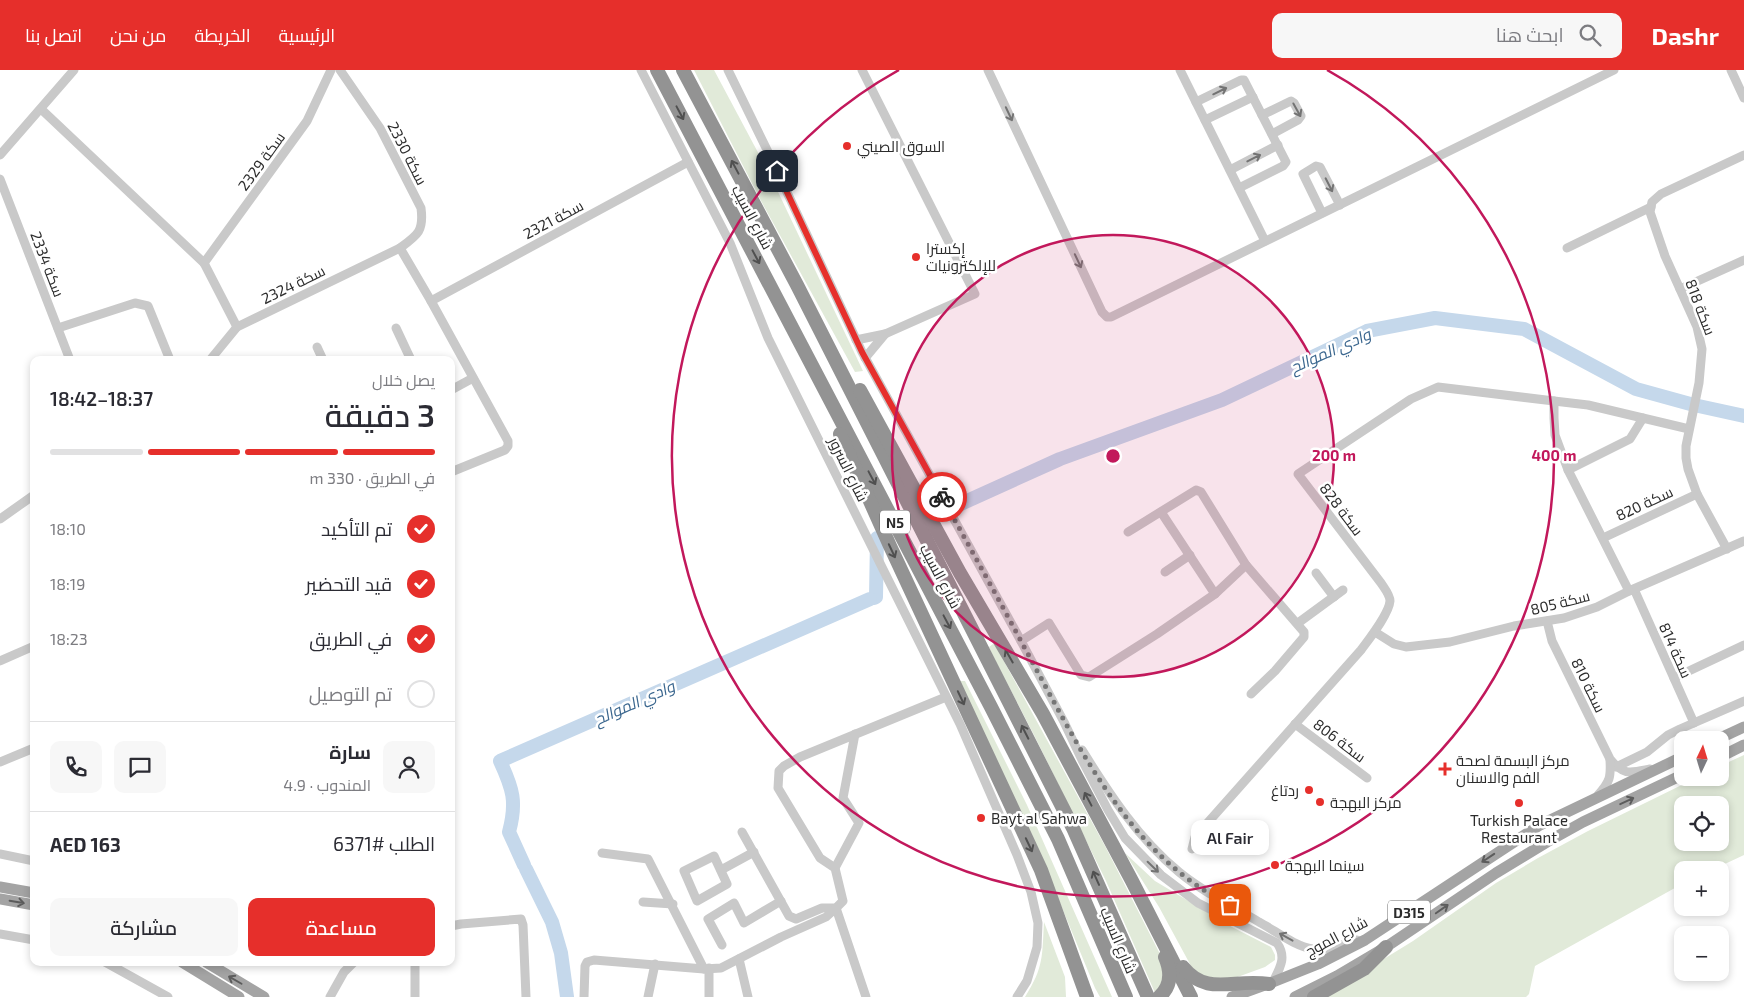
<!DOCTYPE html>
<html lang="ar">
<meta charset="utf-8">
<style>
body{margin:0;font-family:"Exo 2",Cairo,sans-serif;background:#f7f7f7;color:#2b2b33;direction:rtl;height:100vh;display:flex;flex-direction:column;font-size:19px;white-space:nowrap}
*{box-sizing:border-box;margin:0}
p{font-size:16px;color:#7c7c81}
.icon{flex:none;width:28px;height:28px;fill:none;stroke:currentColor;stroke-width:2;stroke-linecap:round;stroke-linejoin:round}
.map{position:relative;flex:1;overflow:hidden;direction:ltr}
.panel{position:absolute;left:30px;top:286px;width:425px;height:610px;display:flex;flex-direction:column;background:#fff;border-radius:10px;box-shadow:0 2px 8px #0003;direction:rtl}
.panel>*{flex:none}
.needle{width:32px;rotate:4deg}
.buttons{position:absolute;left:1674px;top:661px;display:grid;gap:10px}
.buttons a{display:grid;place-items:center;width:55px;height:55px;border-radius:10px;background:#fff;box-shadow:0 2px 8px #0003;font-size:25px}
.pin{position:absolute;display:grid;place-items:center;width:42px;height:42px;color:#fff;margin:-21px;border-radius:10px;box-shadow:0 2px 8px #0006}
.courier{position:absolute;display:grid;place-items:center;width:50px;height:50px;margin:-25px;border:4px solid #e62f2b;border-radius:50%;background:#fff;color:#222;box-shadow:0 1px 6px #0007}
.bubble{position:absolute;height:35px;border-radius:10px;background:#fff;box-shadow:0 2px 8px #0003;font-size:16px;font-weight:600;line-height:35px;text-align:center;direction:rtl}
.overview em{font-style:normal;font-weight:600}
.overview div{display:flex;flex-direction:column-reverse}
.overview{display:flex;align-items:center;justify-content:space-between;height:85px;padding:0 20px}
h1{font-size:32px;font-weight:600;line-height:38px}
.bar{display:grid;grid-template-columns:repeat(4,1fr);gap:8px 5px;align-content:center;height:60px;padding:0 20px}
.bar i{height:6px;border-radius:4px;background:#e1e1e2}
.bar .selected{background:#e62f2b}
.bar p{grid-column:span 4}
.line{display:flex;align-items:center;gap:12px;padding:0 20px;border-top:1px solid #e1e1e2}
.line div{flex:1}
.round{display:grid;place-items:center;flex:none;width:52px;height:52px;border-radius:10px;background:#f7f7f7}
ol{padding:0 20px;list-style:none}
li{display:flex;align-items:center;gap:15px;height:55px}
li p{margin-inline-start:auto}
li .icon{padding:5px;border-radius:50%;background:#e62f2b;color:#fff;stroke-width:4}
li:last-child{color:#7c7c81}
li i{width:28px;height:28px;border:2px solid #e1e1e2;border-radius:50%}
.cta{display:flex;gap:10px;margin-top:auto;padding:10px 20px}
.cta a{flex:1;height:58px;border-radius:10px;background:#e62f2b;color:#fff;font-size:20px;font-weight:600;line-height:58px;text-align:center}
.cta a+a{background:#f7f7f7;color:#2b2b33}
header{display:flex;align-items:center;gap:30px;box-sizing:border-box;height:70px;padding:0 25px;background:#e62f2b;color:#fff}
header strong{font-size:24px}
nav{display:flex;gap:28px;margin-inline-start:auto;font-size:18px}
.search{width:350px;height:45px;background:#f7f7f7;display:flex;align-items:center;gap:12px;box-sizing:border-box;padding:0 18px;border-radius:10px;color:#7c7c81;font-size:19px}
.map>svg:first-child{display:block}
</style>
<header>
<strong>Dashr</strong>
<div class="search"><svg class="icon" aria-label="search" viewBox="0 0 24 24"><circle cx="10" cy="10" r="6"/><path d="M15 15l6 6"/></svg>ابحث هنا</div>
<nav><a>الرئيسية</a><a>الخريطة</a><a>من نحن</a><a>اتصل بنا</a></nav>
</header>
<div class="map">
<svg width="1744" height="927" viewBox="0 0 1744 927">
<rect width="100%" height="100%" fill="#fff"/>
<g fill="#e1ead9" fill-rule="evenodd">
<path d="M694,0h20l57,107 92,194 -8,1 -95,-173z"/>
<path d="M993,574l2,1 110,201 55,108 7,19 -11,22 -50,-114 -72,-146 -42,-81 -3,-7z"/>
<path d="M961,611h4l62,124 85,192h-12l-5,-9 -63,-153 -63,-128 -10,-25z"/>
<path d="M1744,685v100l-32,15h-30v14l-147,82 -6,28 -3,3h-204l91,-56 83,-58 42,-25 50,-27 108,-53h24v-12zM1682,735h38v37h-38z"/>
<path d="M1125,783l30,28 77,46 39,20 4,8v5l-10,7 -33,12 -35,-2 -38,-70z"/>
<path d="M1044,852l21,55 1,20h-41c19,-30 17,-41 19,-75z"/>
</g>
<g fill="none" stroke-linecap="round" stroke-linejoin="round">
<g stroke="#c5d8eb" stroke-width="14">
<path d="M954,437l106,-48 162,-59 145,-69 68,-13 89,11 112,60 58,16 50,11"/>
<path d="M874,528l2,-1 1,-59"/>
<path d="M524,795l-15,-33c8,-30 4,-43 -9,-71l370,-162"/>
<path d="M526,799l26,53 9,31 6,44"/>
</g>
<g stroke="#c9c9c9" stroke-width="9">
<path d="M641,0l89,173 38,95 192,386 57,131 14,37 7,31 -1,24 -10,34 -10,16"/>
<path d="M728,0l41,84 93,198 159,289 43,81 19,40 25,48 17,28 36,37 37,28 79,40c10,14 3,25 -4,39"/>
<path d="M988,0l114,242 5,5h4l503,-247"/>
<path d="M1180,0l85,171"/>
<path d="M1731,0l13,28"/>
<path d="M1196,32l45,-22h3l42,82 -3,4 -44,22"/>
<path d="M41,39l163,154 33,64"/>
<path d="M1262,45l29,-14 3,2 7,13 -3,4 -26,14"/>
<path d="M1205,50l48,-23"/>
<path d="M0,85l74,-85"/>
<path d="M1230,100l48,-25"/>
<path d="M0,109l70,181"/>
<path d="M1322,143l-19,-39 13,-8 4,1 20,38"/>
<path d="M400,178l31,53 77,140v5l-3,4 -54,22"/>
<path d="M1567,178l84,-41"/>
<path d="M204,193l103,-142 24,-51"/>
<path d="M1680,219l64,-29"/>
<path d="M431,231l257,-139"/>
<path d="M58,258l77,-25 13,3 22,54"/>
<path d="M396,258l15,32"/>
<path d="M856,270l29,-6 90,-40 -113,-224"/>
<path d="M317,277l6,13"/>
<path d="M865,288l20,-24"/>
<path d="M210,290l27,-33 163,-79c18,-13 24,-17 21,-40l-41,-80 -40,-58"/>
<path d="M451,320l22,-12"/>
<path d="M1554,331l34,4 101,24"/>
<path d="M1568,400l62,-31 13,-21"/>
<path d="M1161,442l54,82"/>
<path d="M0,449l34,-24"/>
<path d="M1128,462l68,-42 5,2 45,73 58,67v5l-29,34 -24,23"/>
<path d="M1603,468l94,-44"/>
<path d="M1727,479l-30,-55 -9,-25 -2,-11v-12l13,-63 3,-34 -5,-22 -32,-71 -15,-44 2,-10 9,-8 83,-39"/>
<path d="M1165,502l25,-17"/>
<path d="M1316,503l18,24"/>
<path d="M1634,519l60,134"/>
<path d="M1547,551l5,20 58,118c14,17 20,14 40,10"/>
<path d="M1298,553l45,-33"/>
<path d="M1375,562l19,12 12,3 44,-5 64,-16 50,-8 33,-11 32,-16 115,-50"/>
<path d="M1021,571l28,-18 32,52 8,2 68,-43 58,-40 31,-29"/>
<path d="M0,591l34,-15"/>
<path d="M1674,608l70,-33"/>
<path d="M1295,654l72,54"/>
<path d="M1082,680c28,45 56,88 97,122 24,20 53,34 80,50 17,9 35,24 54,27 17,3 29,-6 44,-9"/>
<path d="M0,692l34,-14"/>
<path d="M1616,697l31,-15 21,-17 12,-6 64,-28"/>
<path d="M1598,725c12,-13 13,-18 12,-35"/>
<path d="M742,762l47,84 7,3 26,-11h14l7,-7 -8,-33 -15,-10 -42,-70 1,-17 5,-5 16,-9 146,-60"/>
<path d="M1192,779l3,-12 166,-187c8,-11 28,-36 29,-49 0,-6 -5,-12 -9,-18l-83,-109 113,-75 27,-12 116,14v17l1,17 13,35 61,121"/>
<path d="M602,783l46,6 56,110"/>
<path d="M0,784l34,7"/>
<path d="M714,786l13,28 -30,17 -13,-30z"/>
<path d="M835,798l24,-45 -16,-25 12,-64"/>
<path d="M721,800l33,-18"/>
<path d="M643,832l30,2"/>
<path d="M451,856l10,-2 60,-5 2,6 3,72"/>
<path d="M0,864l34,6"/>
<path d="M722,875l-14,-26 26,-16 10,20 37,-22"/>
<path d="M739,889l9,38"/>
<path d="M105,892l63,35"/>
<path d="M415,892v35"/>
<path d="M709,898v29"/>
<path d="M330,927l14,-25 10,-10"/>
<path d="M584,927l1,-31 2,-4 7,-2 110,9 17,-1 60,-31 45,-20 10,-9 30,89"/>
<path d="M648,927l7,-33"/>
</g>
<g stroke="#a4a4a4" stroke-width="11">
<path d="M1716,670l28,-13"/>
<path d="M1720,687l24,-12"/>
<path d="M0,817l34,6"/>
<path d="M0,829l34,6"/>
<path d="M182,892l57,35"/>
<path d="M206,892l58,35"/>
<path d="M1232,927l41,-15 45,-18 47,-24 175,-115 142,-68"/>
<path d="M1295,927l42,-21 49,-29 110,-74 51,-31 36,-20 99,-47"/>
</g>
<g stroke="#939393" stroke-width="14">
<path d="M657,0l334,637 67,132 68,158"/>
<path d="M683,0l114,215 276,543 75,169"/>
<path d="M860,320l100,183 83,141 89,167 59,116"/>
<path d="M840,364l50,112 151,324 46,127"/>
<path d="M1183,897c24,30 51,11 86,17"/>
<path d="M1159,927c13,-11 12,-26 6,-40"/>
<path d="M1314,927l50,-28 22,-22"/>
</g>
</g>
<defs><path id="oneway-shaft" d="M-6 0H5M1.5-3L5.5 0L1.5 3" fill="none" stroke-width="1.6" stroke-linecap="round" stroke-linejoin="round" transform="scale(1.25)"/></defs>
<g stroke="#737373">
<use href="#oneway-shaft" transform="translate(1220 21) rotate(-26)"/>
<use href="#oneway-shaft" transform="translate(1297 40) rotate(61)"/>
<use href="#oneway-shaft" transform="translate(1009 44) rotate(65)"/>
<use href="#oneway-shaft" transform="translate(1254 88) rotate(-27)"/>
<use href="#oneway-shaft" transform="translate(1329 115) rotate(63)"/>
<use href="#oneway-shaft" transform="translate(1078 191) rotate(65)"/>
<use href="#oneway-shaft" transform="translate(1153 797) rotate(44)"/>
<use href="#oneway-shaft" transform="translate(1286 867) rotate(-151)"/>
</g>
<g stroke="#505050">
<use href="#oneway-shaft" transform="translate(680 43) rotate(62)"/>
<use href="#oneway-shaft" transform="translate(735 97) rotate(-118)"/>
<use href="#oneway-shaft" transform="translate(756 187) rotate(62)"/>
<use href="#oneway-shaft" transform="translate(872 408) rotate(62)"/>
<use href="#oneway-shaft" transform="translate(892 481) rotate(65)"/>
<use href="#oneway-shaft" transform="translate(947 552) rotate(62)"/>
<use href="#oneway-shaft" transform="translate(1009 586) rotate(-120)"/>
<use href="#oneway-shaft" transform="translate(961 628) rotate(65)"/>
<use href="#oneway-shaft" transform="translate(1025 662) rotate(-117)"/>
<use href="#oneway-shaft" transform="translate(1088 729) rotate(-118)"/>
<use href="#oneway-shaft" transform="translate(1029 775) rotate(65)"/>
<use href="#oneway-shaft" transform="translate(1096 808) rotate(-114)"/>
</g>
<g stroke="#5c5c5c">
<use href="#oneway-shaft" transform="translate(1627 731) rotate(-25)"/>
<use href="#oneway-shaft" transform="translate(1488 788) rotate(146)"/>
<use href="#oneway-shaft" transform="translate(17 832) rotate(10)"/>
<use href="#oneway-shaft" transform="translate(1442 839) rotate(-35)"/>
<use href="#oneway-shaft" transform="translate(235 910) rotate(-150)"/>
</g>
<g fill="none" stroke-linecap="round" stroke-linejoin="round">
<path stroke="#767676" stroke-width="5" stroke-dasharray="0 9" d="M942,427c27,49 54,97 80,146 43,78 87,172 157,229 16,13 33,24 51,33"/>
<path stroke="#e62f2b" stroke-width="6" d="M777,101l85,181 80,145"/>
</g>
<circle cx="1113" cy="386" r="221" fill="#c2185b" fill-opacity=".12"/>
<g fill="none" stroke="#c2185b" stroke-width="2.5">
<circle cx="1113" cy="386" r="221"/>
<path d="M1327 0A441 441 0 1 1 899 0"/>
</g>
<g fill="#e62f2b" stroke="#fff" stroke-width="2">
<circle cx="847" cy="76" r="5"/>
<circle cx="916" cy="187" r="5"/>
<path d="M1442.5 691.5h5v5h5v5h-5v5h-5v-5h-5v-5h5z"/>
<circle cx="1309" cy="720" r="5"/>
<circle cx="1320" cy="732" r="5"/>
<circle cx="1519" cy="733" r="5"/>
<circle cx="981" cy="748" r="5"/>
<circle cx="1275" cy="795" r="5"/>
</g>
<g text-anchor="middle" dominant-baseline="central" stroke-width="5" stroke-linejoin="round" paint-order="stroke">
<g fill="#fff" stroke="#6b6b6b" stroke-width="1">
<rect x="880" y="440.5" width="30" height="23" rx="4"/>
<rect x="1388" y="830.5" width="42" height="23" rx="4"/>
</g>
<g font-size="14" font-weight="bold" fill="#2c2c2c">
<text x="895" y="452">N5</text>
<text x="1409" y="842">D315</text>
</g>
<g font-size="15" fill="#2c2c2c" stroke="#fff" text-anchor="start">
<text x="857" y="76">السوق الصيني</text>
<text x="926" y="178">إكسترا<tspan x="926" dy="17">للإلكترونيات</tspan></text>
<text x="1456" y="690">مركز البسمة لصحة<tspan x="1456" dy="17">الفم والاسنان</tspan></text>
<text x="1299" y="720" text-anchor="end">ردتاغ</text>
<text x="1330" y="732">مركز البهجة</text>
<text x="991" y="748">Bayt al Sahwa</text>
<text x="1519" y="750" text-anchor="middle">Turkish Palace<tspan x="1519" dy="17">Restaurant</tspan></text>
<text x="1285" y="795">سينما البهجة</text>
</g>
<g font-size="15" fill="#2c2c2c" stroke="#fff">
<text transform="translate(408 83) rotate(63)">سكة 2330</text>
<text transform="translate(261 91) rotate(-54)">سكة 2329</text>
<text transform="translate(753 147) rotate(62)">شارع السيب</text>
<text transform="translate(553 149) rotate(-28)">سكة 2321</text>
<text transform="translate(48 194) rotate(69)">سكة 2334</text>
<text transform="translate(293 214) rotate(-26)">سكة 2324</text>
<text transform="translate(1701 237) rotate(69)">سكة 818</text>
<text transform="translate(849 399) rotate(64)">شارع السرور</text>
<text transform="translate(1644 433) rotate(-25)">سكة 820</text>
<text transform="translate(1342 439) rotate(53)">سكة 828</text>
<text transform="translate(941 506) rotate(62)">شارع السيب</text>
<text transform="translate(1560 532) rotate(-14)">سكة 805</text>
<text transform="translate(1676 580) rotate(66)">سكة 814</text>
<text transform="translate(1589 615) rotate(64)">سكة 810</text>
<text transform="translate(1340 670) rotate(37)">سكة 806</text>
<text transform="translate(1336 866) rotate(-28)">شارع الموج</text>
<text transform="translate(1119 870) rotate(67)">شارع السيب</text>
</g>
<g font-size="16" font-style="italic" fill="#3a668e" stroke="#fff">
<text transform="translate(1330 280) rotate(-24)">وادي الموالح</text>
<text transform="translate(634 632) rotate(-24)">وادي الموالح</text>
</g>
</g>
<circle cx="1113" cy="386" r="8" fill="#c2185b" stroke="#fff" stroke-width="2.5"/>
<g font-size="15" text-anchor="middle" font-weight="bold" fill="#c2185b" stroke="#fff" stroke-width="5" stroke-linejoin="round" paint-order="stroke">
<text x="1334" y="391">200 m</text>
<text x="1554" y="391">400 m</text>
</g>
</svg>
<div class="buttons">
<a><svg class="needle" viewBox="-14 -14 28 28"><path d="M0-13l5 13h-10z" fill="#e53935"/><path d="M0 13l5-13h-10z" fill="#7c7c81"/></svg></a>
<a><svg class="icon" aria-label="locate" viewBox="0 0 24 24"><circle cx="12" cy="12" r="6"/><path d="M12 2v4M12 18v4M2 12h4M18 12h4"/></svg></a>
<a>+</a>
<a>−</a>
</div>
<div class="pin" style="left:1230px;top:835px;background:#ea580c"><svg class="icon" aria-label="bag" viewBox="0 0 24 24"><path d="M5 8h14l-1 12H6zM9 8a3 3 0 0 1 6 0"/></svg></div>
<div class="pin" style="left:777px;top:101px;background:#1f2937"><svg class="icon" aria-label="home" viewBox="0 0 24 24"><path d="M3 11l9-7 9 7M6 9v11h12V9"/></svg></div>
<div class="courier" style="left:942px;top:427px"><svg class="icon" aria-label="bike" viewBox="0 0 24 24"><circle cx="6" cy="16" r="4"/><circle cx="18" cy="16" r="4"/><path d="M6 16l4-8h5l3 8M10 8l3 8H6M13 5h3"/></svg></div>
<div class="bubble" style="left:1191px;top:750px;width:78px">Al Fair</div>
<section class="panel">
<div class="overview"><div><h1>3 دقيقة</h1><p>يصل خلال</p></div><em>18:37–18:42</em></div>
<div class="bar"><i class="selected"></i><i class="selected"></i><i class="selected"></i><i></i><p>في الطريق · 330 m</p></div>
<ol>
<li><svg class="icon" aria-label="check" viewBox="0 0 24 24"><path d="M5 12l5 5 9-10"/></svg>تم التأكيد<p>18:10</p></li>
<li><svg class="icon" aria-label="check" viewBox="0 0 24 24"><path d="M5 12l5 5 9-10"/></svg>قيد التحضير<p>18:19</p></li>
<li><svg class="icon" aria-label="check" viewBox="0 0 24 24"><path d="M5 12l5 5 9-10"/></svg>في الطريق<p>18:23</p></li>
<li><i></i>تم التوصيل</li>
</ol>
<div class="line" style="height:90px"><a class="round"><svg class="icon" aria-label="person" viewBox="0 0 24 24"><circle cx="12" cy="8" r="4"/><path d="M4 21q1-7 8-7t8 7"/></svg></a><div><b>سارة</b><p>المندوب · 4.9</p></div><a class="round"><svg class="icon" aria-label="chat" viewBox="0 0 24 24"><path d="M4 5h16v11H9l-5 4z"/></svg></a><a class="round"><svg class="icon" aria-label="phone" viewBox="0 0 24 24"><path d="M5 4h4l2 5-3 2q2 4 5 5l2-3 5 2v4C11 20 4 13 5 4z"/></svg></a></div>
<div class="line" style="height:65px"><div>الطلب #6371</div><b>AED 163</b></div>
<div class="cta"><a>مساعدة</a><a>مشاركة</a></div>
</section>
</div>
